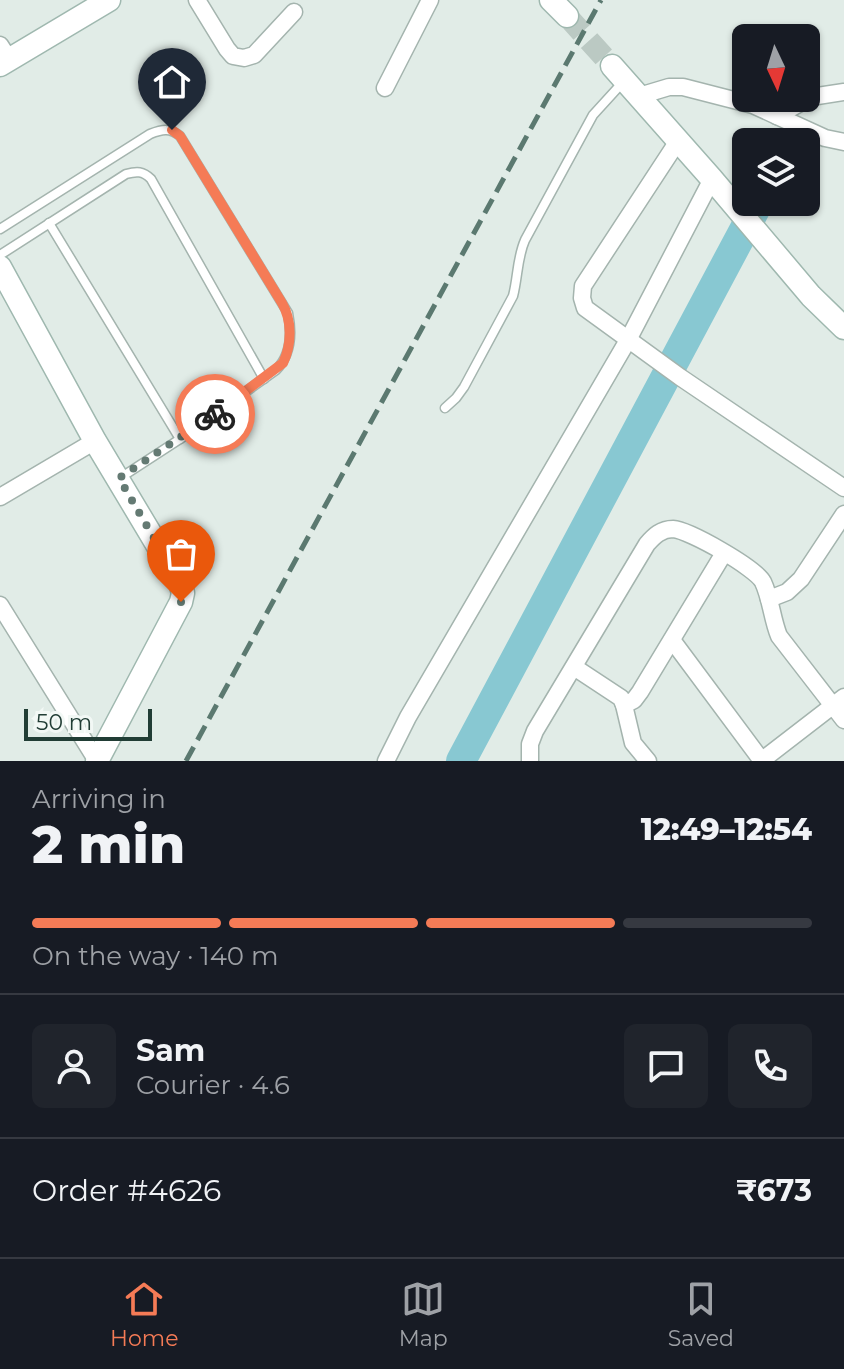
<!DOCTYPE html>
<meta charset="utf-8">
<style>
body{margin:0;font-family:Montserrat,sans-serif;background:#20242c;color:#f1f3f6;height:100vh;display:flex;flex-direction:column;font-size:30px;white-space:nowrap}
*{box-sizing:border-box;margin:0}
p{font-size:26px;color:#9ea1a6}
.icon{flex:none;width:44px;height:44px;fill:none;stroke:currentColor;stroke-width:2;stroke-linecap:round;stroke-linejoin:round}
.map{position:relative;height:761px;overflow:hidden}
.sheet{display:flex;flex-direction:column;background:#171b24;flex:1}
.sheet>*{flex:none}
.needle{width:52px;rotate:176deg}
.fabs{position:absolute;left:732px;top:24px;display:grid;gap:16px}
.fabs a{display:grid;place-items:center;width:88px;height:88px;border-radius:12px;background:#171b24;box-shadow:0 2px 6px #0004;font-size:40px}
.scale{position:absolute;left:24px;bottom:20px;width:128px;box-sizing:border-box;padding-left:8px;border:4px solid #213d35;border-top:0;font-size:22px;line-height:28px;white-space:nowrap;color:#213d35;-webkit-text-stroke:6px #f2f8f5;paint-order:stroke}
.pin{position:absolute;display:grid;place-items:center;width:68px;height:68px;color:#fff;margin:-82px -34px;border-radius:50% 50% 50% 0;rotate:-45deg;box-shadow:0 0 8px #0007}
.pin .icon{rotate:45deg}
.courier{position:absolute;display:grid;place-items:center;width:80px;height:80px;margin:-40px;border:6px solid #f57b56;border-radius:50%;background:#fff;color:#222;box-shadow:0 2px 10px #0007}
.head em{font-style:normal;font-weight:800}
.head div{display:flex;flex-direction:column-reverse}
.head{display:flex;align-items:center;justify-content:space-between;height:136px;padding:0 32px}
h1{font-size:52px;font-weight:800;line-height:60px}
.bar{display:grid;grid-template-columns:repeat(4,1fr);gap:12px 8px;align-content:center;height:96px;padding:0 32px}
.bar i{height:10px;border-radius:6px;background:#363941}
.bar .selected{background:#f57b56}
.bar p{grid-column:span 4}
.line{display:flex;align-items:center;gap:20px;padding:0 32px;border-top:2px solid #363941}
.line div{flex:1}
.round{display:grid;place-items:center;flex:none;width:84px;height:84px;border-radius:12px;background:#20242c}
.dock{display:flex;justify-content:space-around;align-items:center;height:112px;border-top:2px solid #363941;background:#171b24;font-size:22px;color:#9ea1a6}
.dock a{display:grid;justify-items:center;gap:4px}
.dock .selected{color:#f57b56}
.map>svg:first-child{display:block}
</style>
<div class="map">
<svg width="844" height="761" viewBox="0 0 844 761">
<rect width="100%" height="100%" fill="#e1ece7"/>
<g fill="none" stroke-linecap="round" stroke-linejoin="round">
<path stroke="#88c8d2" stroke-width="30" d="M461,761l298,-559"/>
<path stroke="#bbc9c3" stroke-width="22" stroke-dasharray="22 11" stroke-linecap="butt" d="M567,16l45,50"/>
<defs>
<g id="lane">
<path d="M49,223l131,216"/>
<path d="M0,229l150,-95c13,-5 20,-6 30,2l108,177c4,20 3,42 -12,57l-96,69 -60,39"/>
<path d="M0,255l126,-81c11,-3 17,-3 25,5l113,200"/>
<path d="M445,408l11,-10 8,-11 49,-91c5,-19 4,-38 12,-56l68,-125 31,-34"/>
</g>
<g id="street">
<path d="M197,0l30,49 6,7 11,2 10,-3 40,-43"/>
<path d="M0,45l9,14"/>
<path d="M385,88l45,-88"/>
<path d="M639,96l30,-9h14l70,18 72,33 19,4"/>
<path d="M777,116l34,-19 33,-5"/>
<path d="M678,141l-95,145 -1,12 3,10 95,69 164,111"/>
<path d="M0,497l95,-56"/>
<path d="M769,599l18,-7 14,-13 43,-65"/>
<path d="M0,605l97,156"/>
<path d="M672,640l90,121"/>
<path d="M574,667l47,31 3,7 9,38 15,18"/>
<path d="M624,705l10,-5 6,-8 84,-139"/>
<path d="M386,761l22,-44 220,-377 84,-161"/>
<path d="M530,761v-17l5,-13 112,-187c7,-8 14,-15 26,-15 16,1 83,39 90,53 8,17 9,37 16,54l65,84"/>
<path d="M761,761l83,-64"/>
</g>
<g id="secondary">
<path d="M551,0l16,16"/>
<path d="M0,65l109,-65"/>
<path d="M612,66l100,113 99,117 33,32"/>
<path d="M0,267l95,174 85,142 3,10 -2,9 -84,159"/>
</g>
</defs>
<use href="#lane" stroke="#a4b4ae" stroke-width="11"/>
<use href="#street" stroke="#a4b4ae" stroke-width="19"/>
<use href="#secondary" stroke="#9fb8af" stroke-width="25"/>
<use href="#lane" stroke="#fff" stroke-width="8"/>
<use href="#street" stroke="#fff" stroke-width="16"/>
<use href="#secondary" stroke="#fff" stroke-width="22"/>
<path stroke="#5b7970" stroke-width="5" stroke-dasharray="16 8" stroke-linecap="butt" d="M186,761l415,-761"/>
</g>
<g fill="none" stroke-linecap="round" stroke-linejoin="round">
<path stroke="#647a73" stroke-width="8" stroke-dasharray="0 14.4" d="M181,602l2,-9 -3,-10 -61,-105 96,-64"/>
<path stroke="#f57b56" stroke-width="10" d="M172,130l8,6 102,167c10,17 10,41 1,60l-68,51"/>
</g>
</svg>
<div class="fabs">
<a><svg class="needle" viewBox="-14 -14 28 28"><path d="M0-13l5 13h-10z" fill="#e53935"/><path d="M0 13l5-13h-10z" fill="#9ea1a6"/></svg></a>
<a><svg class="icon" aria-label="layers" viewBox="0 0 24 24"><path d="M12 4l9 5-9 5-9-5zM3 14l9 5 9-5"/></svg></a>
</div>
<div class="scale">50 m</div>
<div class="pin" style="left:181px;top:602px;background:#ea580c"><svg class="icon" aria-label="bag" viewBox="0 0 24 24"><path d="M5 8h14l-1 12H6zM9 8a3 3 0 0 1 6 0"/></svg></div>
<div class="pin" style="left:172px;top:130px;background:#1f2937"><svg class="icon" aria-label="home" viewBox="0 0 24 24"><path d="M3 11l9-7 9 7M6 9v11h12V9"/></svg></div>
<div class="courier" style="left:215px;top:414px"><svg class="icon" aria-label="bike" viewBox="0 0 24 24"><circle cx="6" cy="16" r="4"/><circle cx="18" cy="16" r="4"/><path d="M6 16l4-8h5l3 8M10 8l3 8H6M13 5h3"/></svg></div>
</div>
<section class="sheet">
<div class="head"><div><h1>2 min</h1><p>Arriving in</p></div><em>12:49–12:54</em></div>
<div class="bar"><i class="selected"></i><i class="selected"></i><i class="selected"></i><i></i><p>On the way · 140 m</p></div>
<div class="line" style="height:144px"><a class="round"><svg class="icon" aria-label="person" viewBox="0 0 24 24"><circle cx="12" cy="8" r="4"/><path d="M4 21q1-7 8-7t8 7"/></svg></a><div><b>Sam</b><p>Courier · 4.6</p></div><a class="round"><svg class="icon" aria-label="chat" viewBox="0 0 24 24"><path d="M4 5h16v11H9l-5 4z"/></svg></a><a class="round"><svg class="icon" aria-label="phone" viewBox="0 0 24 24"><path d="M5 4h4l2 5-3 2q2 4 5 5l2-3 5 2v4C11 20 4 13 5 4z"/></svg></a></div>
<div class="line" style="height:104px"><div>Order #4626</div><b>₹673</b></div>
</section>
<nav class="dock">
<a class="selected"><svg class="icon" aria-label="home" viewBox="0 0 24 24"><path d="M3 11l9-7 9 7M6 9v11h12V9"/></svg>Home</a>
<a><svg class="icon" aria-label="map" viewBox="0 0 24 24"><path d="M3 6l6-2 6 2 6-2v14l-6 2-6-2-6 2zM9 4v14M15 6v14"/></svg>Map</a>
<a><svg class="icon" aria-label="saved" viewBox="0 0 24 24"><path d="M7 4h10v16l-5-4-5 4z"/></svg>Saved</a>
</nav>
